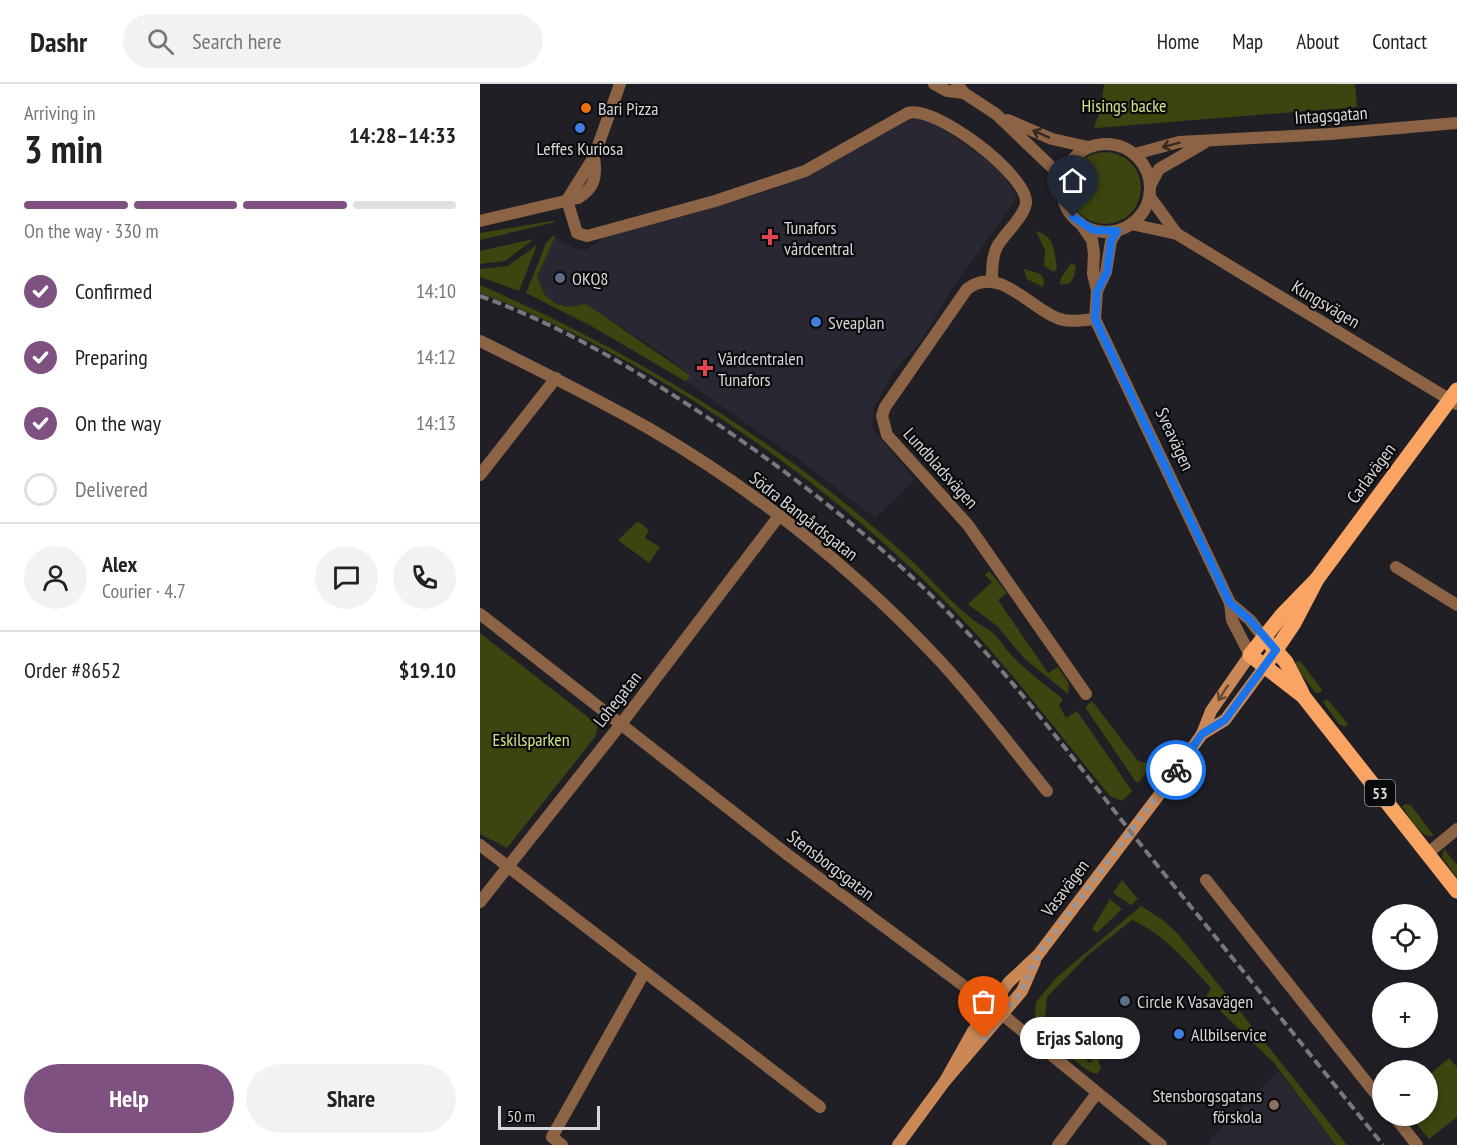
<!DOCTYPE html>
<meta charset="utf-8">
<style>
body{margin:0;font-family:"PT Sans Narrow",sans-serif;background:#f2f2f2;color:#222;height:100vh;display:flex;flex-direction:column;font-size:22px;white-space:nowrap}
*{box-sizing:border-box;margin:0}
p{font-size:20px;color:#767676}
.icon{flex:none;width:33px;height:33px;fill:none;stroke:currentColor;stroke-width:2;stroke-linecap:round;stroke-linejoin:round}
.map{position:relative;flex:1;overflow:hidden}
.panel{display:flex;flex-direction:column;background:#fff;width:480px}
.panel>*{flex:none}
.controls{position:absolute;left:892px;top:820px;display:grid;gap:12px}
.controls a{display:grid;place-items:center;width:66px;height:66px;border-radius:50%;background:#fff;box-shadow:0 3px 9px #0003;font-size:30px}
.scale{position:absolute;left:18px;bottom:15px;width:102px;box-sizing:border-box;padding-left:6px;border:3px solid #d8d7db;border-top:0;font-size:16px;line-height:21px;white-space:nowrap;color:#d8d7db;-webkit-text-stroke:4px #0a0a0c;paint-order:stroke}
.pin{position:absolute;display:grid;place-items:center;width:51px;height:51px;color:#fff;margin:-62px -26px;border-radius:50% 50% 50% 0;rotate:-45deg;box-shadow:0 0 6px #0007}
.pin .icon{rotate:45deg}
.courier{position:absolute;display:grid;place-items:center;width:60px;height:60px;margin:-30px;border:4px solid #1a73e8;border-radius:50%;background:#fff;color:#222;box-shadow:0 2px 8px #0007}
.bubble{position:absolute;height:42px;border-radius:21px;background:#fff;box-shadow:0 3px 9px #0003;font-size:20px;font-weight:600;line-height:42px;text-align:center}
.overview em{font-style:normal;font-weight:600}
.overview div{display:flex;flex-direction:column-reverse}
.overview{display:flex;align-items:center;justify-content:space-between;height:102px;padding:0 24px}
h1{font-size:39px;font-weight:600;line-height:45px}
.bar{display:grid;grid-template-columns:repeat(4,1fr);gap:9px 6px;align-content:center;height:72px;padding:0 24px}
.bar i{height:8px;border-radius:4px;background:#e0e0e0}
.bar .current{background:#7f5181}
.bar p{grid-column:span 4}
.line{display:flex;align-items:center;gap:15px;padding:0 24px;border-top:2px solid #e0e0e0}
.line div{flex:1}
.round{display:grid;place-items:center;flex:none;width:63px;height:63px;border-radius:32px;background:#f2f2f2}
ol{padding:0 24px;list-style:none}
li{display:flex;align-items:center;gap:18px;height:66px}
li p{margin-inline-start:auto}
li .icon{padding:6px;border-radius:50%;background:#7f5181;color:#fff;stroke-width:4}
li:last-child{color:#767676}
li i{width:33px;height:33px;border:3px solid #e0e0e0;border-radius:50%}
.cta{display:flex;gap:12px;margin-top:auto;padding:12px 24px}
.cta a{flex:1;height:69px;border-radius:36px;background:#7f5181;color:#fff;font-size:24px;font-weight:600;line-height:69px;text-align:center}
.cta a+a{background:#f2f2f2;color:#222}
header{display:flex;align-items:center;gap:36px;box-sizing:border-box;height:84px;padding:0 30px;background:#fff;border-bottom:2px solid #e0e0e0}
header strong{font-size:28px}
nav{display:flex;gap:33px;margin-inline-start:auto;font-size:21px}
.search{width:420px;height:54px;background:#f2f2f2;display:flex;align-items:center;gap:15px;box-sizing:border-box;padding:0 21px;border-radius:33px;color:#767676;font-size:22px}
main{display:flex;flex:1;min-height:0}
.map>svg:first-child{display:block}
</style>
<header>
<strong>Dashr</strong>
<div class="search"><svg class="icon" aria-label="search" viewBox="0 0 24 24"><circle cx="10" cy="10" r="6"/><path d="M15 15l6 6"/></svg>Search here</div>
<nav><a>Home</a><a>Map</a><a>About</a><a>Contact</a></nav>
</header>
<main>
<section class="panel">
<div class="overview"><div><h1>3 min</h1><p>Arriving in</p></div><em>14:28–14:33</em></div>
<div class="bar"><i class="current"></i><i class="current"></i><i class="current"></i><i></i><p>On the way · 330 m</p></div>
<ol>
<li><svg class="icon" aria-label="check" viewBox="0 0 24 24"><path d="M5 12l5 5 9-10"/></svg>Confirmed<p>14:10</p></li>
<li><svg class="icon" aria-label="check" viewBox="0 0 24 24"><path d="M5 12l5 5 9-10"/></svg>Preparing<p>14:12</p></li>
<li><svg class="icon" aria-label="check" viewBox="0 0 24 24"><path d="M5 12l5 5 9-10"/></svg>On the way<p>14:13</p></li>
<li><i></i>Delivered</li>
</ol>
<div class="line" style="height:108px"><a class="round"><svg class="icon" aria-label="person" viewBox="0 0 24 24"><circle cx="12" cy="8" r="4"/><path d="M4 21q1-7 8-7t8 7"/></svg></a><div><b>Alex</b><p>Courier · 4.7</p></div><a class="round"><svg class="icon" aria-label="chat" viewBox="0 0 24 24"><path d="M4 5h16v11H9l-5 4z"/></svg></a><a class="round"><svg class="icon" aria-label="phone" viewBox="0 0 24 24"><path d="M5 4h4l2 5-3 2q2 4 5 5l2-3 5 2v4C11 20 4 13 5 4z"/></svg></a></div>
<div class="line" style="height:78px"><div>Order #8652</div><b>$19.10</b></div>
<div class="cta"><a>Help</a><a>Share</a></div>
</section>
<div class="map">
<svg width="977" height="1061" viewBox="0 0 977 1061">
<rect width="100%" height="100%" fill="#201f25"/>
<g fill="#292832">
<path d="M431,34l20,3 59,41 12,11 15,25 -63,88 -33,55 -27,30 -20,36 -2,21 43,52 -40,38 -74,-57 -116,-80 6,-5 -23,-19 -83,-53 -15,3 -14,-3 -11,-9 -8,-18 18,-40 18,11 14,2 20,-15 77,-19 78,-23 36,-13z"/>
<path d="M798,987l58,74h-127v-5z"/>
</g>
<g fill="#3c4410">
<path d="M624,0h251l2,23 -261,21 -2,-1 7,-18z"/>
<circle cx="625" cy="104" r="36"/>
<path d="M72,137l4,1 -76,18v-7z"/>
<path d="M556,147c19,5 18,21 21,37l-3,4 -10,-6 1,-16z"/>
<path d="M73,152l2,1 -18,40 8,18 11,9 14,3 14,-3 5,2 102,70 -6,5 -92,-54 -67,-34 20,-50z"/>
<path d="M54,155l-29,22 -25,3v-13z"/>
<path d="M57,161l-18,46 -39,-14v-8l28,-3z"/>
<path d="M591,179l5,3 -2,11 -4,6 -10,2 1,-7z"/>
<path d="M544,185l17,5 3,7 -1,6 -16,-8z"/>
<path d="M0,201c153,66 296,154 420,265 25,22 46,48 72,69 7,6 16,9 22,15 9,9 15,20 24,28 14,13 30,25 45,37l-4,6 7,13 11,-7 55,80 -10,10 -12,-5c-41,-50 -81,-102 -124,-151 -127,-144 -326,-285 -506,-352z"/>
<path d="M158,437l11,9 -4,8 15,9 -11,16 -31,-23z"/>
<path d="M509,487l18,22 -9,7 50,73 10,-6 11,17 -1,10 -43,-35 -28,-33 -29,-22 24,-22 -7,-7z"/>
<path d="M0,549l118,92 -3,12 -88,111 -27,-14z"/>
<path d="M817,577l4,1 21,28 -1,2 -5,1 -22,-28z"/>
<path d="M847,615l21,25 -3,3 -6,-3 -16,-22z"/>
<path d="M612,617l46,60 14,3 -13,18h-3l-51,-75z"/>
<path d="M926,720l5,1 23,31c-15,2 -24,-19 -32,-30z"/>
<path d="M964,765l13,16v13l-15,-21z"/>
<path d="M642,796l16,19 -7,6 -18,-12z"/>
<path d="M630,815l12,10 -25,24 -5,-4z"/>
<path d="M661,822l22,14 15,14 169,211h-11l-62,-82 -68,-66 5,-9c-22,-24 -48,-55 -79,-68l-44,35 -41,42 -2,22 24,20 -3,6 24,18 7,-7 4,12 -4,6c-19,-4 -49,-42 -62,-57l1,-15 21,-25z"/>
<path d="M969,974l8,9v50l-28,22 -19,-23h18v-40z"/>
</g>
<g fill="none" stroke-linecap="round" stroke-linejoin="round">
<g stroke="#8c6345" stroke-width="12">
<path d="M670,113l27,37"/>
<path d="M87,116l10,33 10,3 128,-35 90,-30 103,-58c26,-9 120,62 118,90 -2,14 -20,29 -28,42 -6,10 -6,24 -6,36"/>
<path d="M651,140l46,10 280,170"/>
<path d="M0,257c57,28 114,56 170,88 106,62 206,142 290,232 38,41 72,87 107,130"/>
<path d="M0,391l76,-97"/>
<path d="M916,483l61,38"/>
<path d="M0,530l308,241 215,160 158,130"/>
<path d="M606,610l-118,-169 -81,-90 -5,-19 3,-9 82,-118c31,-24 61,17 90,29 12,5 26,2 38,1"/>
<path d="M0,761l340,262"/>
<path d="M948,769l29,-24"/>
<path d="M726,796l177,223"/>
<path d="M0,818l141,-178 158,-208"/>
<path d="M914,1032l23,29"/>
<path d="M82,1061l-10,-8 92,-164"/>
<path d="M578,1061l39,-52"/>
</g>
<g stroke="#8c6345" stroke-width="12">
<path d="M454,0l13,7 17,2"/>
<path d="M477,0l7,9 32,21 67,64"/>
<path d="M528,36l44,19 36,8"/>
<circle cx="626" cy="104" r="44"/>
<path d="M655,70l44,-12 151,-8 127,-11"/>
<path d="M671,100l8,-15 45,-26"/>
<path d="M87,116l27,-43 26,-73"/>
<path d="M0,137l98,-23c17,-10 19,-22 16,-41"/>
<path d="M601,140l11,16 2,13 -1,21 4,17 -2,28 135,284 2,17 18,35"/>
<path d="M617,207l9,-19 5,-31 6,-10"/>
<path d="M750,519l20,17 13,17"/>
</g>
<g stroke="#ca8856" stroke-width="12">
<path d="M722,650l23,-14 40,-54"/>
<path d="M465,997l28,-50 36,-49 29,-27 121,-160 43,-61 9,-23 39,-56"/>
<path d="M418,1061l47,-64 77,-90 13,-30"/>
</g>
<g stroke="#faa463" stroke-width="15">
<path d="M837,495l-35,36 -32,40 53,41 154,195"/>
<path d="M789,559l17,19 16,31"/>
<path d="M785,582l29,-43 23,-44 140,-189"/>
</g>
<path stroke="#79787d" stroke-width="4" stroke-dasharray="9 4.5" stroke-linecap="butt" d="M0,212c89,32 171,83 249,136 78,54 152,112 219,180 76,78 141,168 209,253 76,93 151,187 226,280"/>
</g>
<defs><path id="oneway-shaft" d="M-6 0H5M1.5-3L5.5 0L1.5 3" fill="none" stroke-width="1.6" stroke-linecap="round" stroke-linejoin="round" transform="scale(1.5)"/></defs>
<g stroke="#382920">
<use href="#oneway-shaft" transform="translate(561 50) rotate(-156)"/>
<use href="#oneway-shaft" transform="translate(691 61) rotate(165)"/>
</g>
<use stroke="#6a4931" href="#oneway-shaft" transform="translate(743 609) rotate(123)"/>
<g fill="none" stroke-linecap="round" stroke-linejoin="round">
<path stroke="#98979b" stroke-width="6" stroke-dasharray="0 10.8" d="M504,954l38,-47 16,-36 138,-185"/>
<path stroke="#1a73e8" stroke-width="8" d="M593,133l20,13 24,1 -6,10 -4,31 -10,19 -2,28 135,284 20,17 26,30 -51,70 -23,14 -26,36"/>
</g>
<circle fill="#e8710a" stroke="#0a0a0c" stroke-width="2" cx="106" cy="24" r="6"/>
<g fill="#3f7fe0" stroke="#0a0a0c" stroke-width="2">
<circle cx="100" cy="44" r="6"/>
<circle cx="336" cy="238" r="6"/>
<circle cx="699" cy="950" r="6"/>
</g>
<g fill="#e0444e" stroke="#0a0a0c" stroke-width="2">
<path d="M287 144h6v6h6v6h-6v6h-6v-6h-6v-6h6z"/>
<path d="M222 275h6v6h6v6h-6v6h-6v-6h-6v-6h6z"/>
</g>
<g fill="#5c6f8a" stroke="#0a0a0c" stroke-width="2">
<circle cx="80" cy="194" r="6"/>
<circle cx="645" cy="917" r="6"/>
</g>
<circle fill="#8d6e63" stroke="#0a0a0c" stroke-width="2" cx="794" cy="1021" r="6"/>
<g text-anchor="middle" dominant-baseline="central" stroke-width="4.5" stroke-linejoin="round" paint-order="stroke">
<rect fill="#0a0a0c" stroke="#9a9a9d" stroke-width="1.5" x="885" y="696" width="30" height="26" rx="4.5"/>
<g font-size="16" font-weight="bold" fill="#d8d7db">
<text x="900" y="709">53</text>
</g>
<g font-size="18" fill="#d2e484" stroke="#0a0a0c">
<text x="644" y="21">Hisings backe</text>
<text x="51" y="655">Eskilsparken</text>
</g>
<g font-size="18" fill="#d8d7db" stroke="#0a0a0c" text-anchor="start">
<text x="118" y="24">Bari Pizza</text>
<text x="100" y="64" text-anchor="middle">Leffes Kuriosa</text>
<text x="304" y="143">Tunafors<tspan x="304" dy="21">vårdcentral</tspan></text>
<text x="92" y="194">OKQ8</text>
<text x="348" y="238">Sveaplan</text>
<text x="238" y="274">Vårdcentralen<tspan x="238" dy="21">Tunafors</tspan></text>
<text x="657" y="917">Circle K Vasavägen</text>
<text x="711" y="950">Allbilservice</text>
<text x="782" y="1011" text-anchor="end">Stensborgsgatans<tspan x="782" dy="21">förskola</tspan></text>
</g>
<g font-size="18" fill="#d8d7db" stroke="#0a0a0c">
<text transform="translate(851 31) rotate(-4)">Intagsgatan</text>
<text transform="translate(846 220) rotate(31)">Kungsvägen</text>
<text transform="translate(695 355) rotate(65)">Sveavägen</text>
<text transform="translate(461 384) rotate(48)">Lundbladsvägen</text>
<text transform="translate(891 389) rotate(-54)">Carlavägen</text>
<text transform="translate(324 432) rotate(38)">Södra Bangårdsgatan</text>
<text transform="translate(137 615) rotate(-52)">Lohegatan</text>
<text transform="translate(351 781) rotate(37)">Stensborgsgatan</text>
<text transform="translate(585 804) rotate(-53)">Vasavägen</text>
</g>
</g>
</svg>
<div class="controls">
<a><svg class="icon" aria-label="locate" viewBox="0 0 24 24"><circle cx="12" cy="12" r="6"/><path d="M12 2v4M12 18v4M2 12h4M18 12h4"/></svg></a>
<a>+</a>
<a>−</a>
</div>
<div class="scale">50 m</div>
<div class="pin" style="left:504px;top:954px;background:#ea580c"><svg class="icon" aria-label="bag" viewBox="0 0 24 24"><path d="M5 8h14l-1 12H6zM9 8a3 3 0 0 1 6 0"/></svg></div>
<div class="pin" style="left:593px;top:133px;background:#1f2937"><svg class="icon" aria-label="home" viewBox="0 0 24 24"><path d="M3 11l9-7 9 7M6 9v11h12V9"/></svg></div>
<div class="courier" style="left:696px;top:686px"><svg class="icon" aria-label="bike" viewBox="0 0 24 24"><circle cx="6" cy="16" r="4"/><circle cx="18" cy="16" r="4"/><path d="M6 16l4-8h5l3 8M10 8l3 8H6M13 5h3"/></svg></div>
<div class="bubble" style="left:540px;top:933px;width:120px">Erjas Salong</div>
</div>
</main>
